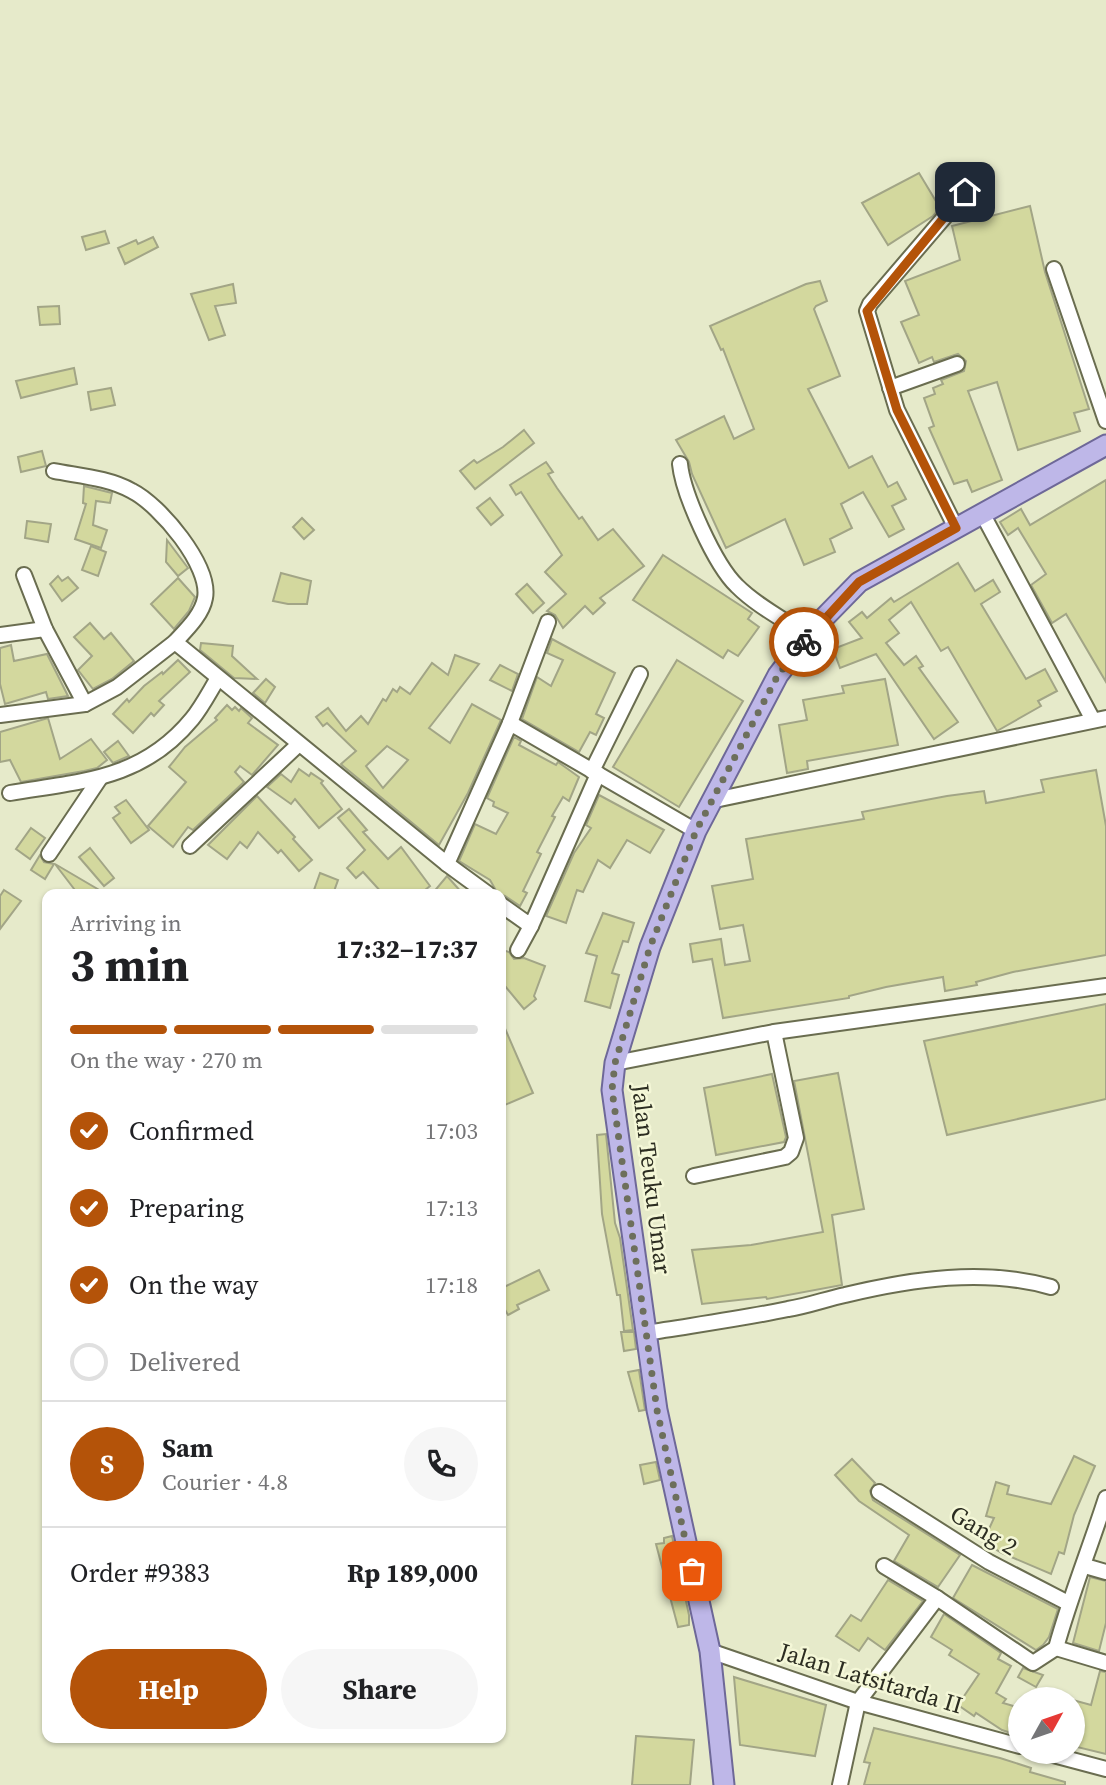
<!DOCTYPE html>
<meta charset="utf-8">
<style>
body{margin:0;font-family:"Source Serif 4",serif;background:#f6f6f6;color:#202124;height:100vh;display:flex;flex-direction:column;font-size:26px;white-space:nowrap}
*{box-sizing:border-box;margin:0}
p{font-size:23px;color:#757577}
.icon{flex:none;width:38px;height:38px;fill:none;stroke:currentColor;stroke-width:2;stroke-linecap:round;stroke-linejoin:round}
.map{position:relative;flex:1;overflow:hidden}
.drawer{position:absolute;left:42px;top:889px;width:464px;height:854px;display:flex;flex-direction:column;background:#fff;border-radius:14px;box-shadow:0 2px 5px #0004}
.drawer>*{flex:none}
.needle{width:46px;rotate:50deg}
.fabs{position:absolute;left:1008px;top:1687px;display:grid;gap:14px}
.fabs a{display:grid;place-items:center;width:77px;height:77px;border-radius:50%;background:#fff;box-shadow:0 2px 5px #0004;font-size:35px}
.pin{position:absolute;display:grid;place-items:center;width:60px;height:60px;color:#fff;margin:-30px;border-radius:14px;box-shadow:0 4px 10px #0006}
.courier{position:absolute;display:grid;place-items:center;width:70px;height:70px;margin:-35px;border:5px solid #b45309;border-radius:50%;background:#fff;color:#222;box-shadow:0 2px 9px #0007}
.headline em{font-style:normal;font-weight:700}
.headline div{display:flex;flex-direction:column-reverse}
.headline{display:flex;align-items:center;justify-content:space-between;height:119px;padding:0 28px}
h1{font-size:46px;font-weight:700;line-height:52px}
.bar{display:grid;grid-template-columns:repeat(4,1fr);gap:10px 7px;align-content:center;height:84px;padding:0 28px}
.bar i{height:9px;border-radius:5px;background:#e0e0e0}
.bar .active{background:#b45309}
.bar p{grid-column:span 4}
.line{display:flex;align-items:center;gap:18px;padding:0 28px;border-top:2px solid #e0e0e0}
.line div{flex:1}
.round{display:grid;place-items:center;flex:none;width:74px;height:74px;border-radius:37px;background:#f6f6f6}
ol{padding:0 28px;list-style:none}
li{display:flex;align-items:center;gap:21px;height:77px}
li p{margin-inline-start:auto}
li .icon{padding:7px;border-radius:50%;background:#b45309;color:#fff;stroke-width:4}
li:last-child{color:#757577}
li i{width:38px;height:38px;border:4px solid #e0e0e0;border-radius:50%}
.action{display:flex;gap:14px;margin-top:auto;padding:14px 28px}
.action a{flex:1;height:80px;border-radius:42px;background:#b45309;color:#fff;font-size:28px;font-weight:700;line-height:80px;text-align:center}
.action a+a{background:#f6f6f6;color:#202124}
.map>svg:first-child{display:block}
</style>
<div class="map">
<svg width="1106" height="1785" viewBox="0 0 1106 1785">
<rect width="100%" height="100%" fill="#e6eaca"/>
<g fill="#d3d89e" stroke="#a2a586" stroke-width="2" fill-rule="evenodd">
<path d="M919,173l21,35 -7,8 -45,29 -26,-42z"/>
<path d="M1030,206l15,66 44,137 -15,4 6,18 -62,19 -21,-68 -29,9 34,89 -30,12 -5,-12 -13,4 -25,-56 5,-2 -10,-28 11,-4 -2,-6 10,-4 -2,-4 23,-9 2,-10 -8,-7 -24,8 -2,-5 -13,6 -18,-41 18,-7 -14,-34 55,-21 -8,-34z"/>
<path d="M105,231l4,12 -23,7 -4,-13z"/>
<path d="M153,237l5,10 -33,17 -7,-16 18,-8 2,4z"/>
<path d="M820,281l7,20 -11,5 -2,3 26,67 -32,13 41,79 23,-12 16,31 9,-5 9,17 -14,7 12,23 -15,8 -26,-45 -22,12 11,24 -22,11 5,13 -31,13 -19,-46 -59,29 -34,-74 -3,-12 -13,-22 48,-24 10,23 20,-10 -31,-80 -2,1 -11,-24 96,-42z"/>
<path d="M233,284l3,19 -21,3 10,29 -16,5 -18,-46z"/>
<path d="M59,306l1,18 -20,1 -2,-18z"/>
<path d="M74,368l3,16 -56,14 -5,-17z"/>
<path d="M111,388l4,17 -24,5 -3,-18z"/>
<path d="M524,430l10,13 -59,46 -15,-18 14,-11 3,3 26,-16z"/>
<path d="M42,451l4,15 -25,6 -3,-15z"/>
<path d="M546,462l7,10 -5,2 9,14 22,31 3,-2 16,23 15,-11 31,37 -44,32 5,5 -12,11 -8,-8 -22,22 -8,-13 -8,-4 19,-17 -21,-22 17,-17 -41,-63 -5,3 -6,-10z"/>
<path d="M1106,480v202l-40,-68 -14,9 -21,-38 15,-11 -28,-46 -10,7 -8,-13 21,-13 9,16z"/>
<path d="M84,486l28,7 -2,10 -14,-2 -3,24 14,5 -6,18 -26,-9 11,-35 -3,-1z"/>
<path d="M490,498l13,17 -12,10 -14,-17z"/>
<path d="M302,518l12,12 -10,9 -11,-12z"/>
<path d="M27,521l24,3 -3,18 -23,-4z"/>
<path d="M167,540l21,28 -10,8 -12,-14z"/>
<path d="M91,546l15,6 -8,24 -16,-6z"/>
<path d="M663,555l89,58 -4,6 11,8 -21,29 -10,-6 -5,8 -90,-58z"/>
<path d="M958,563l17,28 18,-11 7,12 -19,12 45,75 19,-10 12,22 -19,10 3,5 -44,25 -49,-84 -7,4 -30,-49 -22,18 10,13 -13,10 18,22 12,-9 7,10 -4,2 39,54 -24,17 -58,-85 -36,14 -7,-19 29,-11 -13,-16 13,-10 5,6 24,-20 3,4z"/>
<path d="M281,573l30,8 -4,23h-19l-15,-3z"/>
<path d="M58,576l4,5 6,-4 10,11 -16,13 -12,-17z"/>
<path d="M178,578l17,19 -6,14 -15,18 -23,-25z"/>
<path d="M527,584l17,19 -11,10 -17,-19z"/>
<path d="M90,623l14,16 7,-6 23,28 -22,18 -19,10 -15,-19 14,-14 -18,-19z"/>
<path d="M552,639l63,34 -19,41 8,4 -8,17 -6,-3 -11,20 -57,-33 15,-42 14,9 12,-26 -16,-7z"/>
<path d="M201,643l32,3 -1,10 25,23 -23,-1 -34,-28z"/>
<path d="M11,645l3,16 33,-7 21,42 -20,3 -2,-7 -41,12 -5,-20v-36z"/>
<path d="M455,655l24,9 -50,64 21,15 22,-39 29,16 -33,73 -29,52 -96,-79 -2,-2 15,-13 -29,-28 -4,3 -7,-9 12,-9 18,23 15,-15 7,8 15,-25 3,2 7,-12 4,3 3,-5 10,7 22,-31 16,12zM387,746l21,14 -25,28 -17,-22z"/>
<path d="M178,660l12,12 -31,29 5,4 -10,11 -3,-3 -18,20 -20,-19 14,-15 2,3 15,-16 18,-14 1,2z"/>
<path d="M677,660l66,41 -64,106 -66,-40z"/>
<path d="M500,665l18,9 -6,17 -22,-11z"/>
<path d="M266,679l9,8 -10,16 -12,-10z"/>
<path d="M885,679l13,66 -91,16 1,8 -21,4 -8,-48 28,-5 -4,-20 41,-7 -2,-7z"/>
<path d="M227,705l5,5 3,-3 4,4 2,-3 11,10 -4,5 30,22 -26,30 -12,-9 -5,6 9,10 -51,48 -5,-3 -15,20 -25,-21 38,-44 -17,-15 16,-20 32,-27 -2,-2z"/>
<path d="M48,718l12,41 31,-20 16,21 -10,8 -13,3 -63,11 -11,-22 -10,2v-30z"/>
<path d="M514,737l7,4 -2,4 37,20 2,-3 21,15 -10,24 -6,-4 -11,19 3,1 -18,35 4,2 -18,37 4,2 -7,13 -15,-10 -7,-2 -8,-14 -31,-19 16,-37 21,10 12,-21 -15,-7 1,-4 -7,-4z"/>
<path d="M118,741l11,15 -16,7 -9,-11z"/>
<path d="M299,769l10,7 2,-3 12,8 -2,2 21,26 -23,19 -24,-29 -4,5 -24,-17 14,-13 10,8z"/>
<path d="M1096,770l10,56v129l-93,17 -37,10 1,3 -32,6 -2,-14 -57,10 -37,9v2l-126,20 -11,-59 -19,3 -3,-18 31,-5 4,26 25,-4 -7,-36 -23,4 -8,-43 41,-7 -7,-40 118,-20 -2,-7 85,-16 37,-5 2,12 58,-11 -3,-12z"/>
<path d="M599,795l65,35 -14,23 -23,-13 -17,28 -12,-8 -15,32 -6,-2 -11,33 -20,-7 28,-63 17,-25 -5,-3z"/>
<path d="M257,796l38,41 -2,2 19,21 -13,11 -18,-21 -3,3 -20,-21 -11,16 -7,-6 -13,17 -19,-14z"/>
<path d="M126,800l23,30 -18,13 -18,-25 7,-5 -5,-6z"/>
<path d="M349,809l18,21 -4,2 25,27 13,-12 29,39 -10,8h-37l-20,-22 -7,6 -9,-10 18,-18 -27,-32z"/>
<path d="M31,828l14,10 -15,21 -14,-10z"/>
<path d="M90,848l24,30 -10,8 -25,-29z"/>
<path d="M40,855l4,7 10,2 -9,15 -14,-9z"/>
<path d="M55,864l51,30h-28z"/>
<path d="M320,873l18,7 -5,14 -19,-4z"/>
<path d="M447,876l16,18h-31z"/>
<path d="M4,890l17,11 -21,28v-33z"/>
<path d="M603,913l31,10 -6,19 -5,-1 -11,32 7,2 -9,33 -25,-7 12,-45 -11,-3z"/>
<path d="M500,949l9,3 5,7 10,-1 21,8 -11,30 2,3 -12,10 -24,-29z"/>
<path d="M1106,1004v95l-159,36 -23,-94z"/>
<path d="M500,1017l33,76 -33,14z"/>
<path d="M838,1073l26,136 -32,6 10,70 -75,14 -1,-2 -64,7 -10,-54 59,-5 72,-13 -29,-151z"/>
<path d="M772,1074l14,63 -2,5 -68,13 -12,-67z"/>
<path d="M606,1134l9,89 5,15 13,92 -9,1 -4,-36h-3l-15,-81 -5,-79z"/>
<path d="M539,1270l10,20 -32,15 2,4 -11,6 -8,-14v-12z"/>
<path d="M621,1332h13l2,17 -12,2z"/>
<path d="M639,1370l6,40 -6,1 -11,-39z"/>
<path d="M1074,1456l21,10 -21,49 -10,39 -5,-2 -8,22 -49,-21 -19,-11 11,-24 -8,-2 10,-34 13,4 -2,8 44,10z"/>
<path d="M852,1459l23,24 -5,8 3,9 87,55 -22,32 -44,-26 15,-26 -50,-34 -24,-26z"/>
<path d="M656,1462l4,18 -16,4 -4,-19z"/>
<path d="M672,1536l17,79v10l-11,2 -22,-83 8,-1v-5z"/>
<path d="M972,1565l86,44 -9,28 -6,8 -7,5 -83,-52z"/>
<path d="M1090,1577l16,4v42l-7,28 -26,-8z"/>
<path d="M888,1580l35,21 -38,49 -17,-12 -9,13 -23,-15 15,-21 10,6z"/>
<path d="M944,1614l57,39 -3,6 13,7 -15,27 10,6 -3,4 17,5v28l-18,-6 -26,-17 -2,3 -16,-11 21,-31 -30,-19 3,-5 -21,-13z"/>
<path d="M1023,1668l20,7 -7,12 -18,-10z"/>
<path d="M1100,1671l6,1v82l-33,-8v-46l18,5z"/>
<path d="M734,1677l92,28 -11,51 -75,-11z"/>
<path d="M874,1728l126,30 31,10 -1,4 35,10v3h-201l6,-22 -6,-1z"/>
<path d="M636,1736l58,4 -4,45h-58z"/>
</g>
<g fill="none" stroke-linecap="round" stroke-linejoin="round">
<defs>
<g id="minor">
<path d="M1054,269l52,152"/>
<path d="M890,388l67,-24"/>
<path d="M680,464c3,30 35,101 57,122 20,20 48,34 71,50"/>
<path d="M54,471c26,5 55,7 78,20 28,14 79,75 73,107 -3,17 -19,32 -30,44"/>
<path d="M982,513l111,207"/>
<path d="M956,528l-59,-118 -30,-99 3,-7 96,-112"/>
<path d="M24,575l21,54 40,75"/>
<path d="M0,635l45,-6"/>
<path d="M0,715l85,-11 32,-17 58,-45 272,222 63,-141 186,108"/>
<path d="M510,723l38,-101"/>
<path d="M592,771l48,-97"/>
<path d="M10,793c71,-12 132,-13 182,-74 10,-12 18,-28 26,-41"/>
<path d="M710,801l396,-83"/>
<path d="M190,846l109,-102"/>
<path d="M49,854l51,-76"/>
<path d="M447,864l41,30"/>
<path d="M500,904l31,22 67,-152"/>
<path d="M518,950l13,-24"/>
<path d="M615,1063l159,-31 332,-46"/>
<path d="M694,1176l91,-19 6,-5 5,-14 -22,-106"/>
<path d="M646,1333c48,-8 95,-14 142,-24 20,-3 38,-10 57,-14 67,-16 139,-27 206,-8"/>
<path d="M879,1492l110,70 79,41"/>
<path d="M884,1566l53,32 96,65 23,-15c14,-51 34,-100 50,-150"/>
<path d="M1085,1566l21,6"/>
<path d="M1056,1648l50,15"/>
<path d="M710,1651l148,51 162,44"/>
<path d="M1042,1752l64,17"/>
<path d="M840,1785l18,-83 79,-104"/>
</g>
<path id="major" d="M724,1785l-14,-134 -53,-241 -45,-320 3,-27 35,-116 46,-116 82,-156 37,-48 44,-45 247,-137"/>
</defs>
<use href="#minor" stroke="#6a6d50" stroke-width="18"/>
<use href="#major" stroke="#6e6898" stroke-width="23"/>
<use href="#minor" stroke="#fff" stroke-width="14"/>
<use href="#major" stroke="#beb7e8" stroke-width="19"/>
</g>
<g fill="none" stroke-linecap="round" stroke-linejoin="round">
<path stroke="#6d6f5c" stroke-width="7" stroke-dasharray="0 12.6" d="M692,1571l-35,-161 -45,-320 3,-27 35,-116 46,-116 82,-156 26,-33"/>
<path stroke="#b45309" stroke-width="9" d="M804,642l55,-60 97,-54 -59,-118 -30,-99 98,-119"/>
</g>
<g text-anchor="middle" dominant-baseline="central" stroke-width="5" stroke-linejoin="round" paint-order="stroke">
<g font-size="24" fill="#2c2d21" stroke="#f4f7d7">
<text transform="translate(652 1179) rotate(83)">Jalan Teuku Umar</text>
<text transform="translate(984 1530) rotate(31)">Gang 2</text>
<text transform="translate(871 1678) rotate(17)">Jalan Latsitarda II</text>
</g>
</g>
</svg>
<div class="fabs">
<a><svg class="needle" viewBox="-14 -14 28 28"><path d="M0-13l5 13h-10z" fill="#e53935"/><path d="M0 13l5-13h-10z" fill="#757577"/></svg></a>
</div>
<div class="pin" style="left:692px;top:1571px;background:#ea580c"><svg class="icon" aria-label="bag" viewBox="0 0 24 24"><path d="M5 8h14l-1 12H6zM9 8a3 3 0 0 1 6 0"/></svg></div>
<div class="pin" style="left:965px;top:192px;background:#1f2937"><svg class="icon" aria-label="home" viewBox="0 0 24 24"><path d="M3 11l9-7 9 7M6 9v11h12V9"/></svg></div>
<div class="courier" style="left:804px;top:642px"><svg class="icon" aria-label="bike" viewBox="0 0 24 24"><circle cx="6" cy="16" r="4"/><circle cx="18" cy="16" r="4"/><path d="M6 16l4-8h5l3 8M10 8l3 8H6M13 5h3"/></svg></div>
<section class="drawer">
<div class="headline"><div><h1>3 min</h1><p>Arriving in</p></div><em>17:32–17:37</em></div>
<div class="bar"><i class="active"></i><i class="active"></i><i class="active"></i><i></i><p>On the way · 270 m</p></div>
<ol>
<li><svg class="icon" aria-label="check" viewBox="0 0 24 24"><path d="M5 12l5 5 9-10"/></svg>Confirmed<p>17:03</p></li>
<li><svg class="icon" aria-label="check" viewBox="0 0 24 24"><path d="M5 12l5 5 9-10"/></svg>Preparing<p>17:13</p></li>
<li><svg class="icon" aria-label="check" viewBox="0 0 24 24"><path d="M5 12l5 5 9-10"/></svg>On the way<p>17:18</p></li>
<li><i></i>Delivered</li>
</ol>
<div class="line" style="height:126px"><b class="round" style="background:#b45309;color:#fff">S</b><div><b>Sam</b><p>Courier · 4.8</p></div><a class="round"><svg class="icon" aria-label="phone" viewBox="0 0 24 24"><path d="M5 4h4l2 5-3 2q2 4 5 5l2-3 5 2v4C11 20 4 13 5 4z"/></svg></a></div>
<div class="line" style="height:91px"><div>Order #9383</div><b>Rp 189,000</b></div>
<div class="action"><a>Help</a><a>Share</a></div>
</section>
</div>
